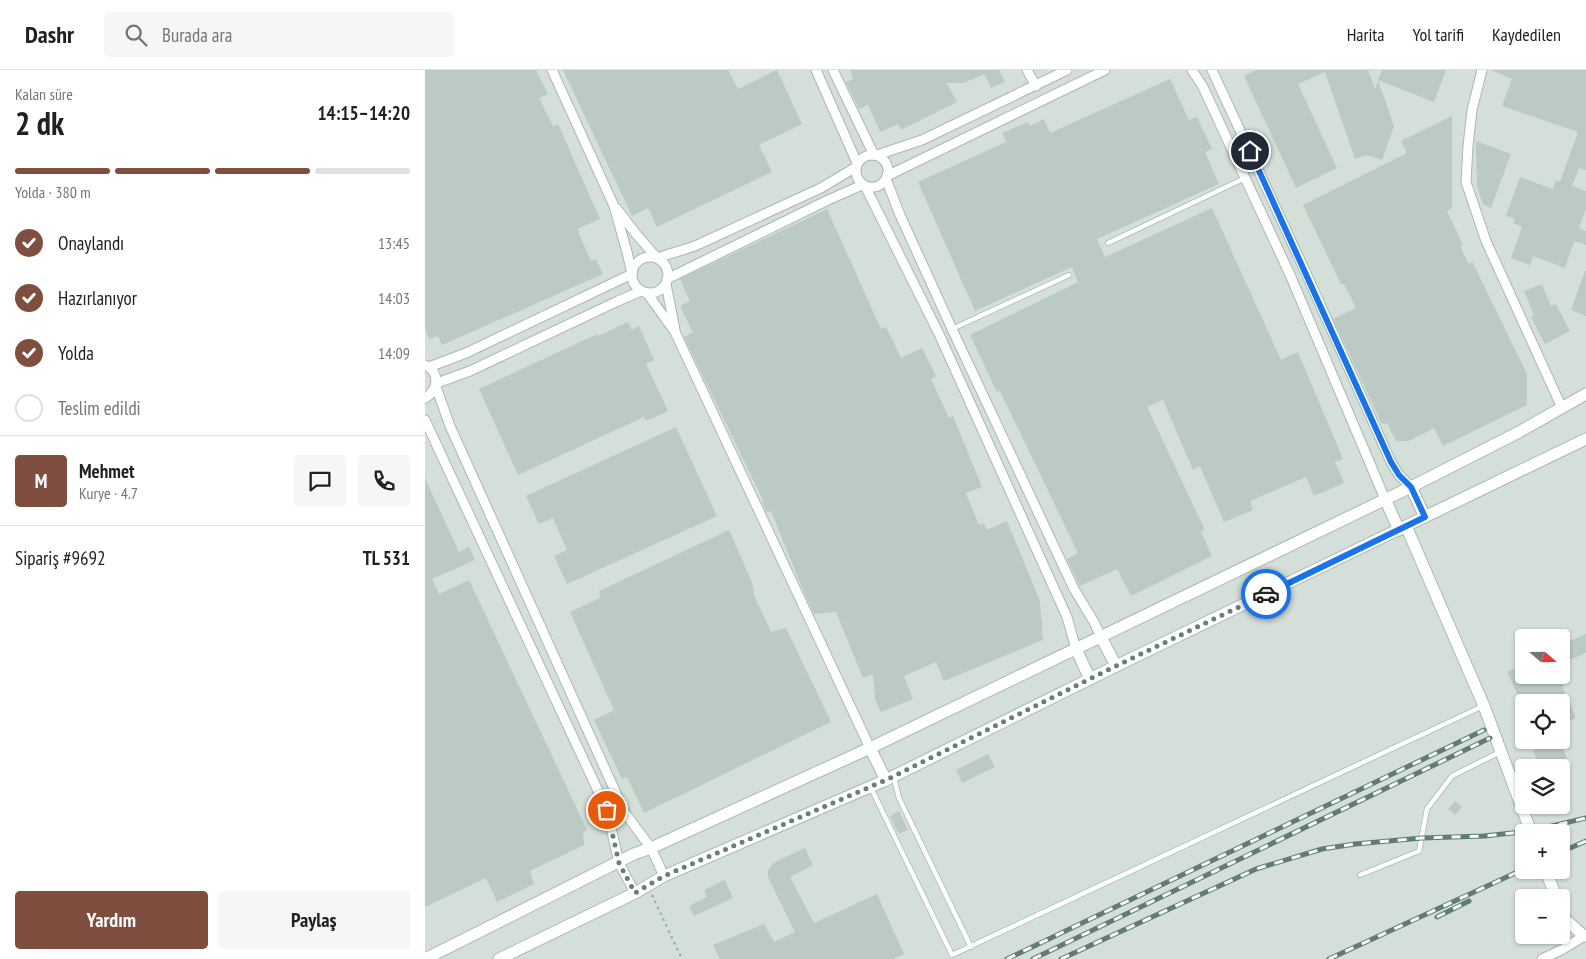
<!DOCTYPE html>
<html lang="tr">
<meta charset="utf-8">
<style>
body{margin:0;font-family:"PT Sans Narrow",sans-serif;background:#f6f6f6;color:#202124;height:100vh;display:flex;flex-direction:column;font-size:19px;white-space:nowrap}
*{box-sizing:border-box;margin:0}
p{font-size:16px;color:#757577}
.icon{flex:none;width:28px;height:28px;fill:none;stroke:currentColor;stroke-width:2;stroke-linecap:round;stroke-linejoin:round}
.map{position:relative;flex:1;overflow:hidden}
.side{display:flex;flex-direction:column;background:#fff;width:425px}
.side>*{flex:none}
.needle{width:32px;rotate:110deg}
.controls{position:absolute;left:1090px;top:559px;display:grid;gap:10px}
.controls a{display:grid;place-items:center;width:55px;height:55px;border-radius:5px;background:#fff;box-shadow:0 1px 4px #0004;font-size:25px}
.pin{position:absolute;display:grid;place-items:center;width:42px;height:42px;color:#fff;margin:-21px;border:2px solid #fff;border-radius:50%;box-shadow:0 1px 5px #0007}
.courier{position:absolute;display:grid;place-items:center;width:50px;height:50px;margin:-25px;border:4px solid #1a73e8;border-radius:50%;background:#fff;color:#222;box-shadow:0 1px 6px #0007}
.head em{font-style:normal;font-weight:600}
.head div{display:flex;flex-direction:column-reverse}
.head{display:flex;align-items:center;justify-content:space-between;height:85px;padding:0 15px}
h1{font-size:32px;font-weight:600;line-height:38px}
.bar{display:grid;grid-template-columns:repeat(4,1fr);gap:8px 5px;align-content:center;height:60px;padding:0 15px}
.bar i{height:6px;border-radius:4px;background:#e0e0e0}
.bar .selected{background:#7f4e3f}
.bar p{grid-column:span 4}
.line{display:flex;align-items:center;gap:12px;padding:0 15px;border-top:1px solid #e0e0e0}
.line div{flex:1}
.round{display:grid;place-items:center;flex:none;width:52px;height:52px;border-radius:5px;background:#f6f6f6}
ol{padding:0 15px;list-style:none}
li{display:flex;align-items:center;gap:15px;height:55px}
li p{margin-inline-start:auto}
li .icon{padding:5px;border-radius:50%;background:#7f4e3f;color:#fff;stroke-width:4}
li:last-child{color:#757577}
li i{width:28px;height:28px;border:2px solid #e0e0e0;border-radius:50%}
.action{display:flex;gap:10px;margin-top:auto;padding:10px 15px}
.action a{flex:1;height:58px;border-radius:5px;background:#7f4e3f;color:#fff;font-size:20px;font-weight:600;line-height:58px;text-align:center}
.action a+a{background:#f6f6f6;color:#202124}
header{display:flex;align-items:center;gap:30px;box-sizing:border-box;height:70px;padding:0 25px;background:#fff;border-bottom:1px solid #e0e0e0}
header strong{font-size:24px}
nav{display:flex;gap:28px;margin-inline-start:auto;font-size:18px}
.search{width:350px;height:45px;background:#f6f6f6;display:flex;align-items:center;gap:12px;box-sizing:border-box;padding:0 18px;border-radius:5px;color:#757577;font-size:19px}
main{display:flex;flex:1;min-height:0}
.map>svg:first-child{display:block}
</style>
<header>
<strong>Dashr</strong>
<div class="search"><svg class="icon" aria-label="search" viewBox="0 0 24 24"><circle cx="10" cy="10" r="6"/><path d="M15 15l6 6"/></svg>Burada ara</div>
<nav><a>Harita</a><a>Yol tarifi</a><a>Kaydedilen</a></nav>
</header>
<main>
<section class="side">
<div class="head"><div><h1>2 dk</h1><p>Kalan süre</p></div><em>14:15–14:20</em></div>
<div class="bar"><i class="selected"></i><i class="selected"></i><i class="selected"></i><i></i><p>Yolda · 380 m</p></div>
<ol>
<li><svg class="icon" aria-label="check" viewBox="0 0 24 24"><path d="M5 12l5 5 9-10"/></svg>Onaylandı<p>13:45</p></li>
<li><svg class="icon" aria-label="check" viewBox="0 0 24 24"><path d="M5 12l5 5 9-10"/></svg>Hazırlanıyor<p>14:03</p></li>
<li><svg class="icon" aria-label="check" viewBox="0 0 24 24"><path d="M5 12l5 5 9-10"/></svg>Yolda<p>14:09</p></li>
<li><i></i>Teslim edildi</li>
</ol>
<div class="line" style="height:90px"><b class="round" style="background:#7f4e3f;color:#fff">M</b><div><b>Mehmet</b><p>Kurye · 4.7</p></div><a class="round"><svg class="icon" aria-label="chat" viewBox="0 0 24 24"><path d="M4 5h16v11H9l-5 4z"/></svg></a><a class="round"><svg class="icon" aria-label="phone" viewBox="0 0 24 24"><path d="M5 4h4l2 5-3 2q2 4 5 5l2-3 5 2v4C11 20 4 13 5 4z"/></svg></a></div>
<div class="line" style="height:65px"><div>Sipariş #9692</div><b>TL 531</b></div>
<div class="action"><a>Yardım</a><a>Paylaş</a></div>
</section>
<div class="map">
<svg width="1161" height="889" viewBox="0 0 1161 889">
<rect width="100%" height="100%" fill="#e6efeb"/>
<path fill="#d4dfda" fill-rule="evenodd" d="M0,0h1161v889h-1161zM1099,568h37v37h-37zM1099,632h37v38h-37zM1099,698h37v37h-37zM1099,762h37v38h-37zM1099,828h37v37h-37z"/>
<g fill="#bbcac4">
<path d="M0,0h111l12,24 -9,4 14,28 5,-2 42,95 -23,10 14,32 5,-2 7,15 -161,71 -4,-9 -9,3 -4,-10z"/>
<path d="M138,0h165l10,19 39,-19 25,54 -43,21 13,27 -115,55 -9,-19 -16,8z"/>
<path d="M425,0h149l6,12 -14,6 -7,-14 -20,9h-17l10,19 -56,28 -3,-6 -18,8 -12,-27 -9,4 -13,-27 7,-3z"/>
<path d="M831,0h112l7,19 3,-9 16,46 -12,34 -15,-5 -12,4 -30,-87 -27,12 39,84 -41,20 -52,-112z"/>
<path d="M957,0h64l-12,32 -56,-22z"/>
<path d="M1066,0h95v100l-7,-2 -7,18 14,5v18l-7,19 7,3v14l-12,-4 -9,27 -32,-12 -3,9 -19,-7 11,-31 -9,-4 2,-4 -9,-3 14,-39 33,12 3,-9 4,2 18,-50 -76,-26 10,-27z"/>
<path d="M745,9l19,41 8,-3 15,32 -7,3 14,32 -122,55 8,18 107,-49 69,152 17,-8 45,107 -8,3 9,21 -30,13 -8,-19 -56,24 3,9 -29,12 -24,-56 -7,4 -30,-70 -16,7 58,123 -4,2 11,24 -81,40 -14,-27 -37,17 -13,-27 11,-6 -78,-162 -3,1 -27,-57 108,-53 -6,-15 -97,44 -57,-129 88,-40 -4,-9 26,-11 2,4 14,-7 6,14z"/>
<path d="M1027,46v92l-5,3 16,34 -3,1 8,17h5l54,111v31l-84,41 -9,-18 -25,13h-13l-9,-18 -5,1 -49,-105 23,-11 -12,-24h-3l-38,-79 104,-52 -6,-12z"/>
<path d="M1051,71l35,13 -20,54 -9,-4v-2l-5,-16z"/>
<path d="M402,139l54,120 5,-2 15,31 21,-10 14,28 -5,3 18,39 4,-2 29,71 -16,6 13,32 5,-1 3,6 20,-9 33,80 3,39 -99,41 -8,-19 -32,14 9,23 -32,13 -6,-13 -2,-25 -10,4 -27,-66 -22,2 -13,-29 -30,-74 -5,1 -4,-11 1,-1 -79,-163 9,-4 -13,-27 10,-5 -10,-22z"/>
<path d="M1160,201h1v45l-15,-6z"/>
<path d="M1117,214l9,22 5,-2 14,27 -25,13 -14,-27 3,-2 -10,-24z"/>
<path d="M203,252l4,8 7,-4 15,34 -8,4 22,47 -22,10 -2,-4 -126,58 -39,-86 118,-55 1,2z"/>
<path d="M251,357l41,89 -150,68 -13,-28 13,-6 -14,-32 -14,6 -13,-28z"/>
<path d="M0,408l34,74 10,-5 6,13 -43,19 7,15 30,-14 118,250 -4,2 1,13 -54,26 4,13 -37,18 -11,-24 -61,29z"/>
<path d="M304,460l23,52 2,13 17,37 15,-4 45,94 -187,91 -17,-36 -5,2 -28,-59 20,-10 -44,-98 30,-14 -1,-7z"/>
<path d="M1161,564v19l-25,10v-18z"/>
<path d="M1099,594v11h43l3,7 -8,4 14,32 -15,7v-23h-40l-14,-30z"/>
<path d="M1113,670h21l8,18 -20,10h-6l-8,-17 8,-4z"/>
<path d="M563,684l7,13 -33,16 -6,-13z"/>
<path d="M1030,731l7,6 -7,8 -7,-6z"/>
<path d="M474,741l9,19 -9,4 -9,-18z"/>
<path d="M380,778l8,17 -23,12 24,46 63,-29 27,60 -11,5h-173l-7,-14 51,-21 10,18 21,-10 -27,-55v-7l5,-7z"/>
<path d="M300,810l8,18 -39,18 -5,-10 18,-9 -3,-7z"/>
</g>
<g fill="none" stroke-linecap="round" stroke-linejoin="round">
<defs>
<g id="service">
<path d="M683,173l137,-65"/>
<path d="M527,259l117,-54"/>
<path d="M469,708l5,20 72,149"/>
<path d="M446,718l81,167 531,-249"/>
<path d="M935,805l59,-24 8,-42 25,-33 48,-24"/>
</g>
<g id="minor">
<path d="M391,0l41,93"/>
<path d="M408,0l41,85"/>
<path d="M602,0l9,16"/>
<path d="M767,0l11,17 88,190 94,222"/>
<path d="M787,0l93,201 86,191 8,13 12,12"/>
<path d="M1057,0l-10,40 -4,36 -2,36 20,59 76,167"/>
<circle cx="447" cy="101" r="16"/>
<path d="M452,85l45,-15 145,-70"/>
<path d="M462,106l218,-106"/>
<path d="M461,109l14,36 52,114 122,260 20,33 7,15"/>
<path d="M440,116l74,148 128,283 9,32"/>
<path d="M192,139l19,25 21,24 38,-12 126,-58 35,-21"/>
<circle cx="225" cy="205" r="18"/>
<path d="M242,209l159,-78 36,-16"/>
<path d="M241,214l9,46"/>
<path d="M222,223l28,39 195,416"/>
<path d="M4,297l37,-14 166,-79 -5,-22 -13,-46 -62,-136"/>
<path d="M12,313l33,-12 148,-70 23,-10"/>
<path d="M11,317l14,39 175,387 26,35 13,28"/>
<path d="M0,328c14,-8 15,-26 0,-33"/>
<path d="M0,350l182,390 12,53 16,30"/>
<path d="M1117,889l21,-10 21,-13"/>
</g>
<g id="tertiary">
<path d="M986,417l14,30"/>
<path d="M960,429l14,31"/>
<path d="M981,456l78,180 47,126"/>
<path d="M676,567l15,29"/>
<path d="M651,579l14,30"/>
<path d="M445,678l16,32"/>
<path d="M1120,800l12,28"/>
<path d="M1136,839l5,11 18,16h2"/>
<path d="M0,889l209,-105 17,-6 219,-100 541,-261 108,-55 67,-38"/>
<path d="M74,889l136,-66 29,-17 222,-96 230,-114 470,-227"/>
</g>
</defs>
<use href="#service" stroke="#a8b8b2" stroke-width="6"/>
<use href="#minor" stroke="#a8b8b2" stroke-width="11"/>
<use href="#tertiary" stroke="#a8b8b2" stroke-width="13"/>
<path stroke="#86b3a5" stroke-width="2" stroke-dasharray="2.5 4" stroke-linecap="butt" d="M227,825l30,64"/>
<use href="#service" stroke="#fff" stroke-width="4.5"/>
<use href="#minor" stroke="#fff" stroke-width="9"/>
<use href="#tertiary" stroke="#fff" stroke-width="11"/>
<defs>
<g id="rail">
<path d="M1136,782l25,-11"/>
<path d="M1012,847l32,-16"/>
<path d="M582,889l477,-229"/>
<path d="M608,889l457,-221"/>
<path d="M636,889l195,-90 66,-20 33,-5 67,-6 62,-2 47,-5 55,-13"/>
<path d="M904,889l195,-90"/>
</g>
</defs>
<use href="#rail" stroke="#5f7d75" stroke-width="5"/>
<use href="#rail" stroke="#f7fbf9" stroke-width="3" stroke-dasharray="9" stroke-linecap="butt"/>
</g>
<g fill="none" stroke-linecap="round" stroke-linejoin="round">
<path stroke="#687f78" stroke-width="5" stroke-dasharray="0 9" d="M182,740l12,53 16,30 29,-17 222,-96 230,-114 150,-72"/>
<path stroke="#1a73e8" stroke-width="6" d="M825,81l141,311 8,13 12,12 14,30 -159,77"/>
</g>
</svg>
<div class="controls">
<a><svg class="needle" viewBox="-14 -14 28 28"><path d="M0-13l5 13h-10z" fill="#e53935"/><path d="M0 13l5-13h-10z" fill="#757577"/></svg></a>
<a><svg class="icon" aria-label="locate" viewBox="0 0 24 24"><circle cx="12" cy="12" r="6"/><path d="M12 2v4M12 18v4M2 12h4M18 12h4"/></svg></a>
<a><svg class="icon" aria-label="layers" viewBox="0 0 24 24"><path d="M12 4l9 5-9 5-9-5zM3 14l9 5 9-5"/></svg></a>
<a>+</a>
<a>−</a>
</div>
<div class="pin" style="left:182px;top:740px;background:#ea580c"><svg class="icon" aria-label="bag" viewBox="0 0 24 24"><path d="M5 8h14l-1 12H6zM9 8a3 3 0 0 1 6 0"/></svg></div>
<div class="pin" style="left:825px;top:81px;background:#1f2937"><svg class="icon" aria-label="home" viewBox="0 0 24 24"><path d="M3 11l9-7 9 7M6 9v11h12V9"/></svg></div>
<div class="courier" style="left:841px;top:524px"><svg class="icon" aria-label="car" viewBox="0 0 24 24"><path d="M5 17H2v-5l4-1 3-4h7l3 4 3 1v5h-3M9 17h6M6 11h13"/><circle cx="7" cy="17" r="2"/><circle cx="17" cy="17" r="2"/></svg></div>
</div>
</main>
